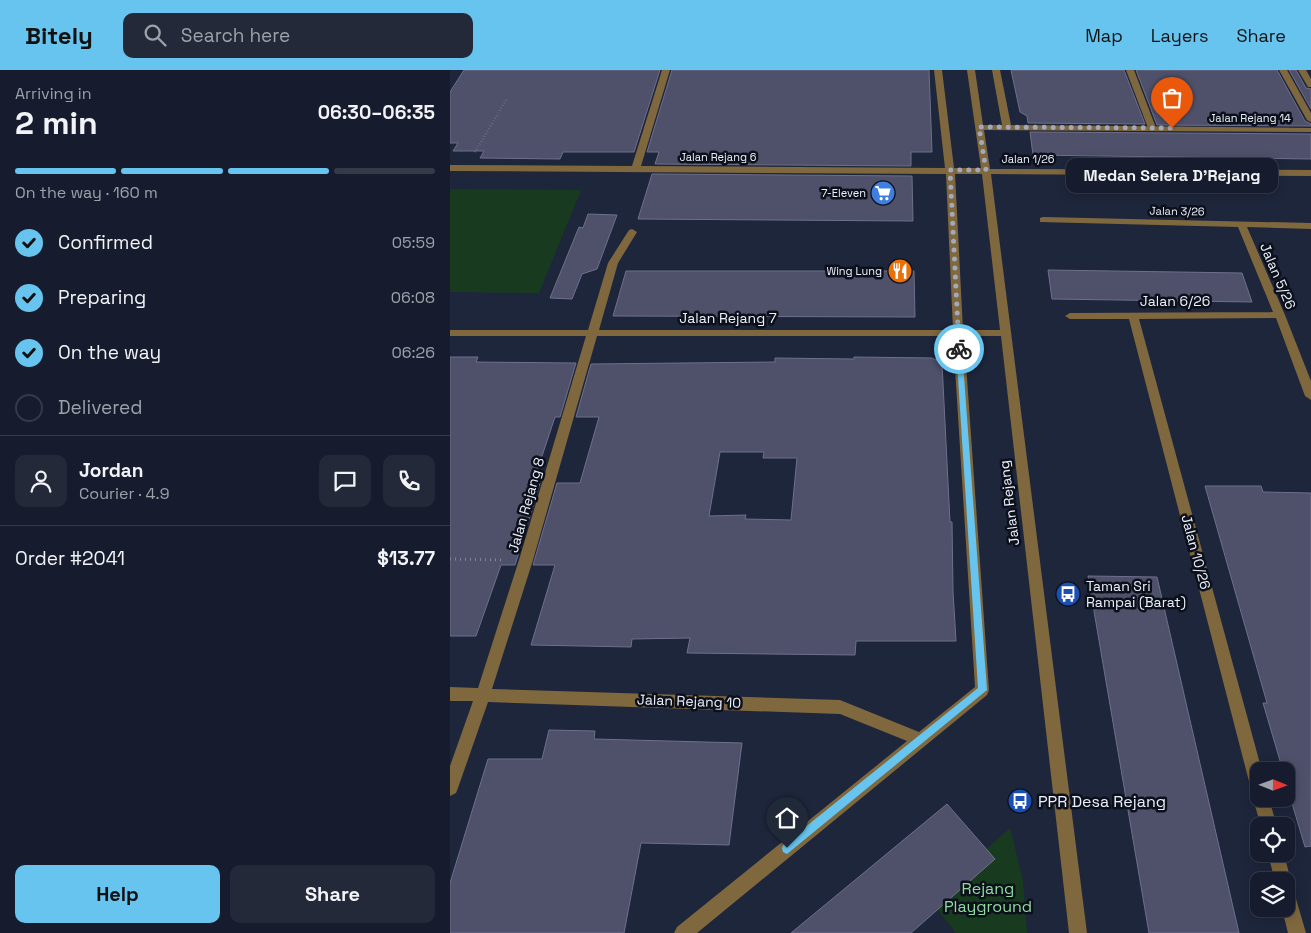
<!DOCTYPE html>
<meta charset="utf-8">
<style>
body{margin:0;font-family:"Space Grotesk",sans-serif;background:#232939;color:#f1f3f6;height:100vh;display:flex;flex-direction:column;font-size:19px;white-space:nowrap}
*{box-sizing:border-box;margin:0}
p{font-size:16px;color:#9ea1aa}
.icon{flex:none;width:28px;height:28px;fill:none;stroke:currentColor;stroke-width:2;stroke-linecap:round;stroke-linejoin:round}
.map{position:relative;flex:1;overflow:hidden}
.side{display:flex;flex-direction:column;background:#161c2d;width:450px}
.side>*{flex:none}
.needle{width:32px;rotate:91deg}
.buttons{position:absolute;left:800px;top:692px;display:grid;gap:10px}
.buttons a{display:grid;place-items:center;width:45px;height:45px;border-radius:10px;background:#161c2d;box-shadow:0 2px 12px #0003,0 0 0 1px #353a49;font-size:25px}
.pin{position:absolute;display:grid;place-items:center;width:42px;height:42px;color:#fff;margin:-51px -21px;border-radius:50% 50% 50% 0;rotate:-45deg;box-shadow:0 0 5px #0007}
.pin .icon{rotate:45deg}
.courier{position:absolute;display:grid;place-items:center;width:50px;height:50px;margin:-25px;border:4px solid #66c4ef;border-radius:50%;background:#fff;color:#222;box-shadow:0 1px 6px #0007}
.bubble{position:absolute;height:35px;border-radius:10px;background:#161c2d;box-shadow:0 2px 12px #0003,0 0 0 1px #353a49;font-size:16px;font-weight:600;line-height:35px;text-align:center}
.headline em{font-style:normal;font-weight:600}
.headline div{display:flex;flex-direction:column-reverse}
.headline{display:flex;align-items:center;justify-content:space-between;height:85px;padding:0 15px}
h1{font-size:32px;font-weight:600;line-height:38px}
.bar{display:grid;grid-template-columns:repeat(4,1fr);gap:8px 5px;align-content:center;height:60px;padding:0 15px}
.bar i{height:6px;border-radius:4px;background:#353a49}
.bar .active{background:#66c4ef}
.bar p{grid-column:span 4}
.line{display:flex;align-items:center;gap:12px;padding:0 15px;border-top:1px solid #353a49}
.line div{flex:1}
.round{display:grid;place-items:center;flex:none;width:52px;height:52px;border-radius:10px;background:#232939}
ol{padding:0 15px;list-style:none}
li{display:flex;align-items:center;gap:15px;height:55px}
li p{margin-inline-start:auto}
li .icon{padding:5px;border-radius:50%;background:#66c4ef;color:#111;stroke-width:4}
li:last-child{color:#9ea1aa}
li i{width:28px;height:28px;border:2px solid #353a49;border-radius:50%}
.primary-button{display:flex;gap:10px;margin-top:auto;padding:10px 15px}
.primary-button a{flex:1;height:58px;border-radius:10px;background:#66c4ef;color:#111;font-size:20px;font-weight:600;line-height:58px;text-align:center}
.primary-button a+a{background:#232939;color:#f1f3f6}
header{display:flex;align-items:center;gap:30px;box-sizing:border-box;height:70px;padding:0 25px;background:#66c4ef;color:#111}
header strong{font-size:24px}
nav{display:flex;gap:28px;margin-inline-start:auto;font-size:18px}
.search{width:350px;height:45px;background:#232939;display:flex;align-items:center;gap:12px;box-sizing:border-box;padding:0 18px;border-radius:10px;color:#9ea1aa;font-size:19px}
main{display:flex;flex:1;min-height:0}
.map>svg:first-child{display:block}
</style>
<header>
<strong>Bitely</strong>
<div class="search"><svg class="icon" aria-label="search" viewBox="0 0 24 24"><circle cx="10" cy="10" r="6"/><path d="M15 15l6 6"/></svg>Search here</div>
<nav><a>Map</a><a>Layers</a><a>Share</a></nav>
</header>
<main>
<section class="side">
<div class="headline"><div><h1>2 min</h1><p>Arriving in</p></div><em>06:30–06:35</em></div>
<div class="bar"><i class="active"></i><i class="active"></i><i class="active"></i><i></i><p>On the way · 160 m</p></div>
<ol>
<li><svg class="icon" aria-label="check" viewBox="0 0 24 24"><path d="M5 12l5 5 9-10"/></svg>Confirmed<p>05:59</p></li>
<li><svg class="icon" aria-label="check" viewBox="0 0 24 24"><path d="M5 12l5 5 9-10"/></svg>Preparing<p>06:08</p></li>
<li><svg class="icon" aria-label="check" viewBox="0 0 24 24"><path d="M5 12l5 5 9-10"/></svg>On the way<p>06:26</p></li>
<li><i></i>Delivered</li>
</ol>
<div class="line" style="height:90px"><a class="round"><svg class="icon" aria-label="person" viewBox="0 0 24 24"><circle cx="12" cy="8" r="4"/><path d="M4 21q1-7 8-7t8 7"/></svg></a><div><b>Jordan</b><p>Courier · 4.9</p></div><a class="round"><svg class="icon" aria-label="chat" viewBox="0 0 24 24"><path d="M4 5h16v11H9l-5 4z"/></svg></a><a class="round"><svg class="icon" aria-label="phone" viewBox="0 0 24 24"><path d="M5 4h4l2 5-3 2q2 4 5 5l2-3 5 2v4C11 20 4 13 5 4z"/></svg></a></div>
<div class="line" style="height:65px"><div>Order #2041</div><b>$13.77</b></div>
<div class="primary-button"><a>Help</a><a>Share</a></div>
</section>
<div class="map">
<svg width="861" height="863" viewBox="0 0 861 863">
<rect width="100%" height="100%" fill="#1e263c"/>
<g fill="#183b20">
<path d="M0,119l131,1 -42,103 -89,-1z"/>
<path d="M560,758l13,53 4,52h-71l-26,-33z"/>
</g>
<g fill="#4f506a" stroke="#6e708c" fill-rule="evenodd">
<path d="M14,0h196l-26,82h-71l-3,7 -80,-1 4,-7h-31l5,-8h-8v-51z"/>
<path d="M222,0h257l3,82h-21v14l-256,-2 4,-12h-12z"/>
<path d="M561,0h113l21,54 -117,-1 -1,-7 -7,-4z"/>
<path d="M686,0h141l28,51 6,3v2l-154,-1z"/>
<path d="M839,0h7l10,18 5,1v20z"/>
<path d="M580,62l281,2v25l-278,-4z"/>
<path d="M202,104l260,2 1,45 -275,-2z"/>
<path d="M138,144l29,1 -20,54 -15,5 -10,25 -22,-1 29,-71 4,1z"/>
<path d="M598,200l194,3 10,29 -200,-3z"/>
<path d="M176,201h288l1,46 -302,-1z"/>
<path d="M0,287h28l-2,5 100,1 -16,54h-5l-22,66h7l-25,82h-14l-25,71h-26z"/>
<path d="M404,287l78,1 10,5 8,159h2l1,69 3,50h-100l-1,14 -168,-2 3,-15 -58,1 -1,8 -100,-2 24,-80h-22l24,-82h23l19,-66h-23l15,-53 184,-2v-4l79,1zM270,382h44l-1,6h34l-6,62 -46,-1 1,-4 -37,1z"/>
<path d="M755,416h56l2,6 48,1v353l-6,1 -19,-64v-12h-3l-7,-24 -13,-44h4z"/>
<path d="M638,506l69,1 82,356h-90z"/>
<path d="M99,660l46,1 -1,8 148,4 -13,102 -88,-2 -17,90h-174v-50l38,-124h54z"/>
<path d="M497,734l48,55 -84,74h-120z"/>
</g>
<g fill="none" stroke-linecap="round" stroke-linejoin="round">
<path stroke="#7e8597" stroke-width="2" stroke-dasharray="0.5 2.5" stroke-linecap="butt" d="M25,82l31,-52"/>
<path stroke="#7e8597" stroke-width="3" stroke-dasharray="1 4" stroke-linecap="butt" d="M0,489l55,1"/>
<g fill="#7f683e" fill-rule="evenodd">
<path d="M676,0h8l22,58 -1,2 -7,-2z"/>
<path d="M848,0h8l5,9v8h-3z"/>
</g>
<g fill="#7f683e" fill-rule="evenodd">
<path d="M212,0h8l-29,96 304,2 -11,-98h8l12,98h27l-14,-98h8l8,55h19l-10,-55h8l11,55 300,3v4l-327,-2 6,39 321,1v6l-320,-2 96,759h-18l-68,-597h-37l25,354 -2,5 -290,238h-23l3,-6 230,-186 -67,-27 -352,-12 -30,86 -2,5 -6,3v-30l23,-65h-23v-14l28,1 41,-128 67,-224h-136v-6h138l20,-67 21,-33 3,-1 5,3 -19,31 -19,67h354l-7,-156 -496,-3v-6l182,1zM505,104h27l18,156h-37zM147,266h356l22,351 -56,45 -79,-32 -348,-11 41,-129z"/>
<path d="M829,0h8l24,43v9l-4,-2z"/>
<path d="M593,147l268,6v6l-64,-2 38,88 26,66v19l-6,-4 -29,-78 -137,1 123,452h-3v28h10l8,27h-16l-8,-27 2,-4 -4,-6 -122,-470h-59l-5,-3 5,-3 203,-1 -35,-85 -198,-5v-4z"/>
<path d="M818,784h16l7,27 -1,4 4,7 12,41h-18l-6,-24h4v-28h-11z"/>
</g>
</g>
<path fill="#66c4ef" d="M506,277l6,2 25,341 -200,164 -4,-2 -1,-4 1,-3 195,-157z"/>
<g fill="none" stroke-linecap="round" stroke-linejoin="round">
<path stroke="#a3a9b9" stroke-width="5" stroke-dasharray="0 9" d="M509,279l-9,-179h36l-7,-43 193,1"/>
</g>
<defs>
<symbol id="supermarket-disc" viewBox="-11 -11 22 22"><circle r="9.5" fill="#3f7fe0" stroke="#0c101a"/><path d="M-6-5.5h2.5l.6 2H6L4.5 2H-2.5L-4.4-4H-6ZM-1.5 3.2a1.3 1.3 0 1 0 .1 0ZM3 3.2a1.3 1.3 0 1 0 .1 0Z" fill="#fff"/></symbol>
<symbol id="restaurant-disc" viewBox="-11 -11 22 22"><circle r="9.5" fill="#e8710a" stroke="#0c101a"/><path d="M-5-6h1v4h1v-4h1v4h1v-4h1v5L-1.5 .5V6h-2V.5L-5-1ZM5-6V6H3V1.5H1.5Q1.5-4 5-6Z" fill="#fff"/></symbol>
<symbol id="bus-disc" viewBox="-11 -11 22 22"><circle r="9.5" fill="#1a4fb4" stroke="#0c101a"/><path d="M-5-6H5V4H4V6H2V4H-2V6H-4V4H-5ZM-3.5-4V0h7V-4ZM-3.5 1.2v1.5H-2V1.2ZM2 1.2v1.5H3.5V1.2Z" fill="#fff"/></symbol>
</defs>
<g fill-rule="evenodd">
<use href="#supermarket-disc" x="419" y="109" width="28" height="28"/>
<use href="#restaurant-disc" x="436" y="187" width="28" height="28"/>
<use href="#bus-disc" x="604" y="510" width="28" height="28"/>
<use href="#bus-disc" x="556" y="717" width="28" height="28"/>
</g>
<g text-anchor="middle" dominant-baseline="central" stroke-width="5" stroke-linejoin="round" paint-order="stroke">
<g font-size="11" fill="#ebf0fd" stroke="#0c101a">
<text x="800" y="48">Jalan Rejang 14</text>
<text x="268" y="87">Jalan Rejang 6</text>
<text x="578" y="89">Jalan 1/26</text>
<text transform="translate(727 141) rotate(1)">Jalan 3/26</text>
</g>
<g font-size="11" fill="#ebf0fd" stroke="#0c101a" text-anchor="end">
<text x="416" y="123">7-Eleven</text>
<text x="432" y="201">Wing Lung</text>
</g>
<g font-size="14" fill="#ebf0fd" stroke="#0c101a">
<text transform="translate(828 206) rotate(67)">Jalan 5/26</text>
<text x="725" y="231">Jalan 6/26</text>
<text x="278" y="248">Jalan Rejang 7</text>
<text transform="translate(559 433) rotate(-97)">Jalan Rejang</text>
<text transform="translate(76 435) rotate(-74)">Jalan Rejang 8</text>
<text transform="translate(746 482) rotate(75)">Jalan 10/26</text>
<text transform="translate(239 631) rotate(2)">Jalan Rejang 10</text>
</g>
<g font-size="14" fill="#ebf0fd" stroke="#0c101a" text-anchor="start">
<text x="636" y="516">Taman Sri<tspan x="636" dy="16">Rampai (Barat)</tspan></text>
</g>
<g font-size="16" fill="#ebf0fd" stroke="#0c101a" text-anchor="start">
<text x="588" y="731">PPR Desa Rejang</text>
</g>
<g font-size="16" fill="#90dc9f" stroke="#0c101a">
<text x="538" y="818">Rejang<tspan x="538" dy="18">Playground</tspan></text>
</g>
</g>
</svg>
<div class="buttons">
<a><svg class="needle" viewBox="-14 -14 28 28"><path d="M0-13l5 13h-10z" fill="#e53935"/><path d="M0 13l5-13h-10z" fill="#9ea1aa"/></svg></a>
<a><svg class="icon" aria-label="locate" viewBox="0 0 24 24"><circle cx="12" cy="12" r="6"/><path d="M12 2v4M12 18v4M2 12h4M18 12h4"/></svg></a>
<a><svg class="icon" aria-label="layers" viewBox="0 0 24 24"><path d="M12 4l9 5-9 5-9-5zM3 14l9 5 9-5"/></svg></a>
</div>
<div class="pin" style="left:722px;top:58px;background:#ea580c"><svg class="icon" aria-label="bag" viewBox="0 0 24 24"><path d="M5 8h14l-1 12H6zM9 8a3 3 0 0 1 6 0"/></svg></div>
<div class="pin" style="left:337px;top:778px;background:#1f2937"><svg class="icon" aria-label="home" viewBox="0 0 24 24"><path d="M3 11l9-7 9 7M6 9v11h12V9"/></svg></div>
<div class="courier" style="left:509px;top:279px"><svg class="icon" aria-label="bike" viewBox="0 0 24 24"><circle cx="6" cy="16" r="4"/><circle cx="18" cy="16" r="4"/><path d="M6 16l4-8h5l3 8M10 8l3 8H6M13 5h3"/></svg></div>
<div class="bubble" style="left:616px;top:88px;width:212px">Medan Selera D'Rejang</div>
</div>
</main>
